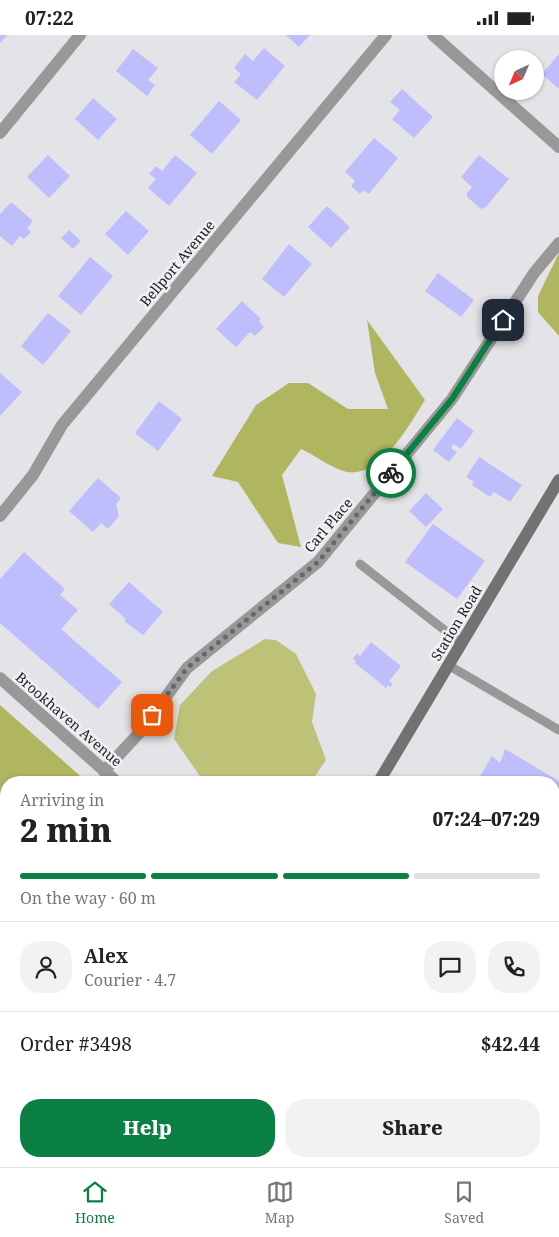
<!DOCTYPE html>
<meta charset="utf-8">
<style>
body{margin:0;font-family:"Noto Serif",serif;background:#f2f2f2;color:#222;height:100vh;display:flex;flex-direction:column;font-size:19px;white-space:nowrap}
*{box-sizing:border-box;margin:0}
p{font-size:16px;color:#767676}
.icon{flex:none;width:28px;height:28px;fill:none;stroke:currentColor;stroke-width:2;stroke-linecap:round;stroke-linejoin:round}
.map{position:relative;flex:1;overflow:hidden}
.details{position:absolute;left:0px;top:741px;width:560px;height:391px;display:flex;flex-direction:column;background:#fff;border-radius:20px 20px 0 0;box-shadow:0 1px 4px #0004}
.details>*{flex:none}
.needle{width:32px;rotate:224deg}
.tools{position:absolute;left:494px;top:15px;display:grid;gap:10px}
.tools a{display:grid;place-items:center;width:50px;height:50px;border-radius:50%;background:#fff;box-shadow:0 1px 4px #0004;font-size:25px}
.pin{position:absolute;display:grid;place-items:center;width:42px;height:42px;color:#fff;margin:-21px;border-radius:10px;box-shadow:0 2px 8px #0006}
.courier{position:absolute;display:grid;place-items:center;width:50px;height:50px;margin:-25px;border:4px solid #0b8043;border-radius:50%;background:#fff;color:#222;box-shadow:0 1px 6px #0007}
.overview em{font-style:normal;font-weight:800}
.overview div{display:flex;flex-direction:column-reverse}
.overview{display:flex;align-items:center;justify-content:space-between;height:85px;padding:0 20px}
h1{font-size:32px;font-weight:800;line-height:38px}
.bar{display:grid;grid-template-columns:repeat(4,1fr);gap:8px 5px;align-content:center;height:60px;padding:0 20px}
.bar i{height:6px;border-radius:4px;background:#e0e0e0}
.bar .selected{background:#0b8043}
.bar p{grid-column:span 4}
.line{display:flex;align-items:center;gap:12px;padding:0 20px;border-top:1px solid #e0e0e0}
.line div{flex:1}
.round{display:grid;place-items:center;flex:none;width:52px;height:52px;border-radius:20px;background:#f2f2f2}
.cta{display:flex;gap:10px;margin-top:auto;padding:10px 20px}
.cta a{flex:1;height:58px;border-radius:20px;background:#0b8043;color:#fff;font-size:20px;font-weight:800;line-height:58px;text-align:center}
.cta a+a{background:#f2f2f2;color:#222}
.status{display:flex;justify-content:space-between;align-items:center;height:35px;padding:0 25px;background:#fff;direction:ltr}
.status svg{height:14px;fill:currentColor}
.menu{display:flex;justify-content:space-around;align-items:center;height:70px;border-top:1px solid #e0e0e0;background:#fff;font-size:14px;color:#767676}
.menu a{display:grid;justify-items:center;gap:2px}
.menu .selected{color:#0b8043}
.map>svg:first-child{display:block}
</style>
<div class="status"><b>07:22</b><svg viewBox="0 0 49 12"><path d="M0 12V9h3v3zM5 12V6h3v6zM10 12V3h3v9zM15 12V0h3v12zM26 1h20v11H26zM47 4h2v5h-2z"/></svg></div>
<div class="map">
<svg width="559" height="1132" viewBox="0 0 559 1132">
<rect width="100%" height="100%" fill="#e4e4e8"/>
<path fill="#bdc278" d="M265,604l11,1 20,14 20,40 -4,28 14,38 -15,22h-107l-30,-43 6,-34 32,-34z"/>
<g fill="#b0b560">
<path d="M559,218v83l-21,-24v-16z"/>
<path d="M367,285l58,80c-16,25 -46,82 -82,71 -15,-5 -28,-16 -42,-22l-19,26 19,72 -23,-4 -40,-61 -26,-6 44,-71 33,-22h19l40,26h40l-13,-36z"/>
<path d="M0,670l87,77 -81,1v192l-6,-1z"/>
<path d="M554,1006l5,3v123h-124l1,-6h118z"/>
</g>
<g fill="#bfbefc">
<path d="M0,0h7l-7,8z"/>
<path d="M286,0h24l-11,12z"/>
<path d="M264,13l21,18 -28,34 -23,-18 7,-8 -7,-6 11,-14 8,7z"/>
<path d="M133,14l25,19 -10,12 7,5 -8,11 -31,-25z"/>
<path d="M559,19v35l-17,-15z"/>
<path d="M402,54l31,28 -19,21 -22,-19 8,-9 -10,-8z"/>
<path d="M93,63l24,21 -19,21 -23,-21z"/>
<path d="M219,66l22,19 -29,34 -22,-19z"/>
<path d="M374,103l24,20 -29,36 -6,-4 -3,4 -9,-8 4,-5 -10,-9z"/>
<path d="M48,120l22,21 -21,22 -22,-21z"/>
<path d="M175,120l22,18 -28,33 -21,-18 8,-9 -7,-5 7,-8 6,5z"/>
<path d="M479,120l30,24 -23,28 -5,2 -14,-12v-4l5,-6 -11,-10z"/>
<path d="M11,167l22,19 -6,7 4,4 -7,7 -4,-3 -8,10 -12,-10v-22z"/>
<path d="M327,171l23,21 -19,21 -23,-21z"/>
<path d="M126,176l23,20 -21,24 -23,-21z"/>
<path d="M69,195l12,11 -8,8 -12,-11z"/>
<path d="M289,209l23,20 -28,33 -22,-18z"/>
<path d="M90,222l23,19 -32,39 -23,-19z"/>
<path d="M438,238l36,27 -13,17 -36,-26z"/>
<path d="M242,266l19,18 -2,2 5,6 -9,9 -5,-4 -14,15 -20,-18z"/>
<path d="M48,278l23,18 -28,34 -22,-19z"/>
<path d="M0,338l22,19 -22,24z"/>
<path d="M159,366l23,18 -24,32 -23,-18z"/>
<path d="M457,383l17,13 -13,18 -7,-5 -3,4 6,4 -8,10 -16,-12z"/>
<path d="M479,422l43,28 -12,17 -16,-10 -4,5 -18,-12 2,-3 -8,-5z"/>
<path d="M98,443l23,20 -5,6 3,12 -11,13 -7,-6 -8,9 -24,-21z"/>
<path d="M426,458l17,16 -17,18 -17,-16z"/>
<path d="M433,489l52,37 -28,38 -52,-37z"/>
<path d="M24,517l41,37 -5,6 18,15 -17,19 61,53 -24,27 -98,-86v-44z"/>
<path d="M129,547l34,30 -20,23 -19,-14 2,-2 -17,-15z"/>
<path d="M371,607l30,24 -12,15 4,3 -3,3 -2,-2 -2,3 -32,-26 2,-1 -3,-2 4,-6 3,3z"/>
<path d="M505,714l54,32v32l-5,10v-40h-78l16,-27 8,7z"/>
</g>
<g fill="none" stroke-linecap="round" stroke-linejoin="round">
<g stroke="#999797" stroke-width="9">
<path d="M360,529l101,79"/>
<path d="M448,630l111,65"/>
<path d="M554,871l5,-7"/>
</g>
<g stroke="#999797" stroke-width="12">
<path d="M433,0l126,112"/>
<path d="M0,98l80,-98"/>
<path d="M0,481l33,-41 29,-50 324,-390"/>
<path d="M0,643l118,105"/>
<path d="M104,736l37,-40 46,-63 131,-106 134,-163 82,-126 25,-30"/>
</g>
<g stroke="#747172" stroke-width="12">
<path d="M378,748l181,-303"/>
<path d="M141,1132l4,-6"/>
</g>
<g stroke="#6d6d70" stroke-width="4" stroke-dasharray="10 5" stroke-linecap="butt">
<path d="M0,1088l6,3"/>
<path d="M64,1126l10,6"/>
</g>
</g>
<g fill="none" stroke-linecap="round" stroke-linejoin="round">
<path stroke="#676769" stroke-width="5" stroke-dasharray="0 9" d="M152,680l35,-47 131,-106 73,-89"/>
<path stroke="#0b8043" stroke-width="6" d="M391,438l61,-74 51,-79"/>
</g>
<g text-anchor="middle" dominant-baseline="central" stroke-width="5" stroke-linejoin="round" paint-order="stroke">
<g font-size="14" fill="#232325" stroke="#f1f1f5">
<text transform="translate(177 228) rotate(-50)">Bellport Avenue</text>
<text transform="translate(328 490) rotate(-50)">Carl Place</text>
<text transform="translate(456 588) rotate(-59)">Station Road</text>
<text transform="translate(69 684) rotate(41)">Brookhaven Avenue</text>
</g>
</g>
</svg>
<div class="tools">
<a><svg class="needle" viewBox="-14 -14 28 28"><path d="M0-13l5 13h-10z" fill="#e53935"/><path d="M0 13l5-13h-10z" fill="#767676"/></svg></a>
</div>
<div class="pin" style="left:152px;top:680px;background:#ea580c"><svg class="icon" aria-label="bag" viewBox="0 0 24 24"><path d="M5 8h14l-1 12H6zM9 8a3 3 0 0 1 6 0"/></svg></div>
<div class="pin" style="left:503px;top:285px;background:#1f2937"><svg class="icon" aria-label="home" viewBox="0 0 24 24"><path d="M3 11l9-7 9 7M6 9v11h12V9"/></svg></div>
<div class="courier" style="left:391px;top:438px"><svg class="icon" aria-label="bike" viewBox="0 0 24 24"><circle cx="6" cy="16" r="4"/><circle cx="18" cy="16" r="4"/><path d="M6 16l4-8h5l3 8M10 8l3 8H6M13 5h3"/></svg></div>
<section class="details">
<div class="overview"><div><h1>2 min</h1><p>Arriving in</p></div><em>07:24–07:29</em></div>
<div class="bar"><i class="selected"></i><i class="selected"></i><i class="selected"></i><i></i><p>On the way · 60 m</p></div>
<div class="line" style="height:90px"><a class="round"><svg class="icon" aria-label="person" viewBox="0 0 24 24"><circle cx="12" cy="8" r="4"/><path d="M4 21q1-7 8-7t8 7"/></svg></a><div><b>Alex</b><p>Courier · 4.7</p></div><a class="round"><svg class="icon" aria-label="chat" viewBox="0 0 24 24"><path d="M4 5h16v11H9l-5 4z"/></svg></a><a class="round"><svg class="icon" aria-label="phone" viewBox="0 0 24 24"><path d="M5 4h4l2 5-3 2q2 4 5 5l2-3 5 2v4C11 20 4 13 5 4z"/></svg></a></div>
<div class="line" style="height:65px"><div>Order #3498</div><b>$42.44</b></div>
<div class="cta"><a>Help</a><a>Share</a></div>
</section>
</div>
<nav class="menu">
<a class="selected"><svg class="icon" aria-label="home" viewBox="0 0 24 24"><path d="M3 11l9-7 9 7M6 9v11h12V9"/></svg>Home</a>
<a><svg class="icon" aria-label="map" viewBox="0 0 24 24"><path d="M3 6l6-2 6 2 6-2v14l-6 2-6-2-6 2zM9 4v14M15 6v14"/></svg>Map</a>
<a><svg class="icon" aria-label="saved" viewBox="0 0 24 24"><path d="M7 4h10v16l-5-4-5 4z"/></svg>Saved</a>
</nav>
